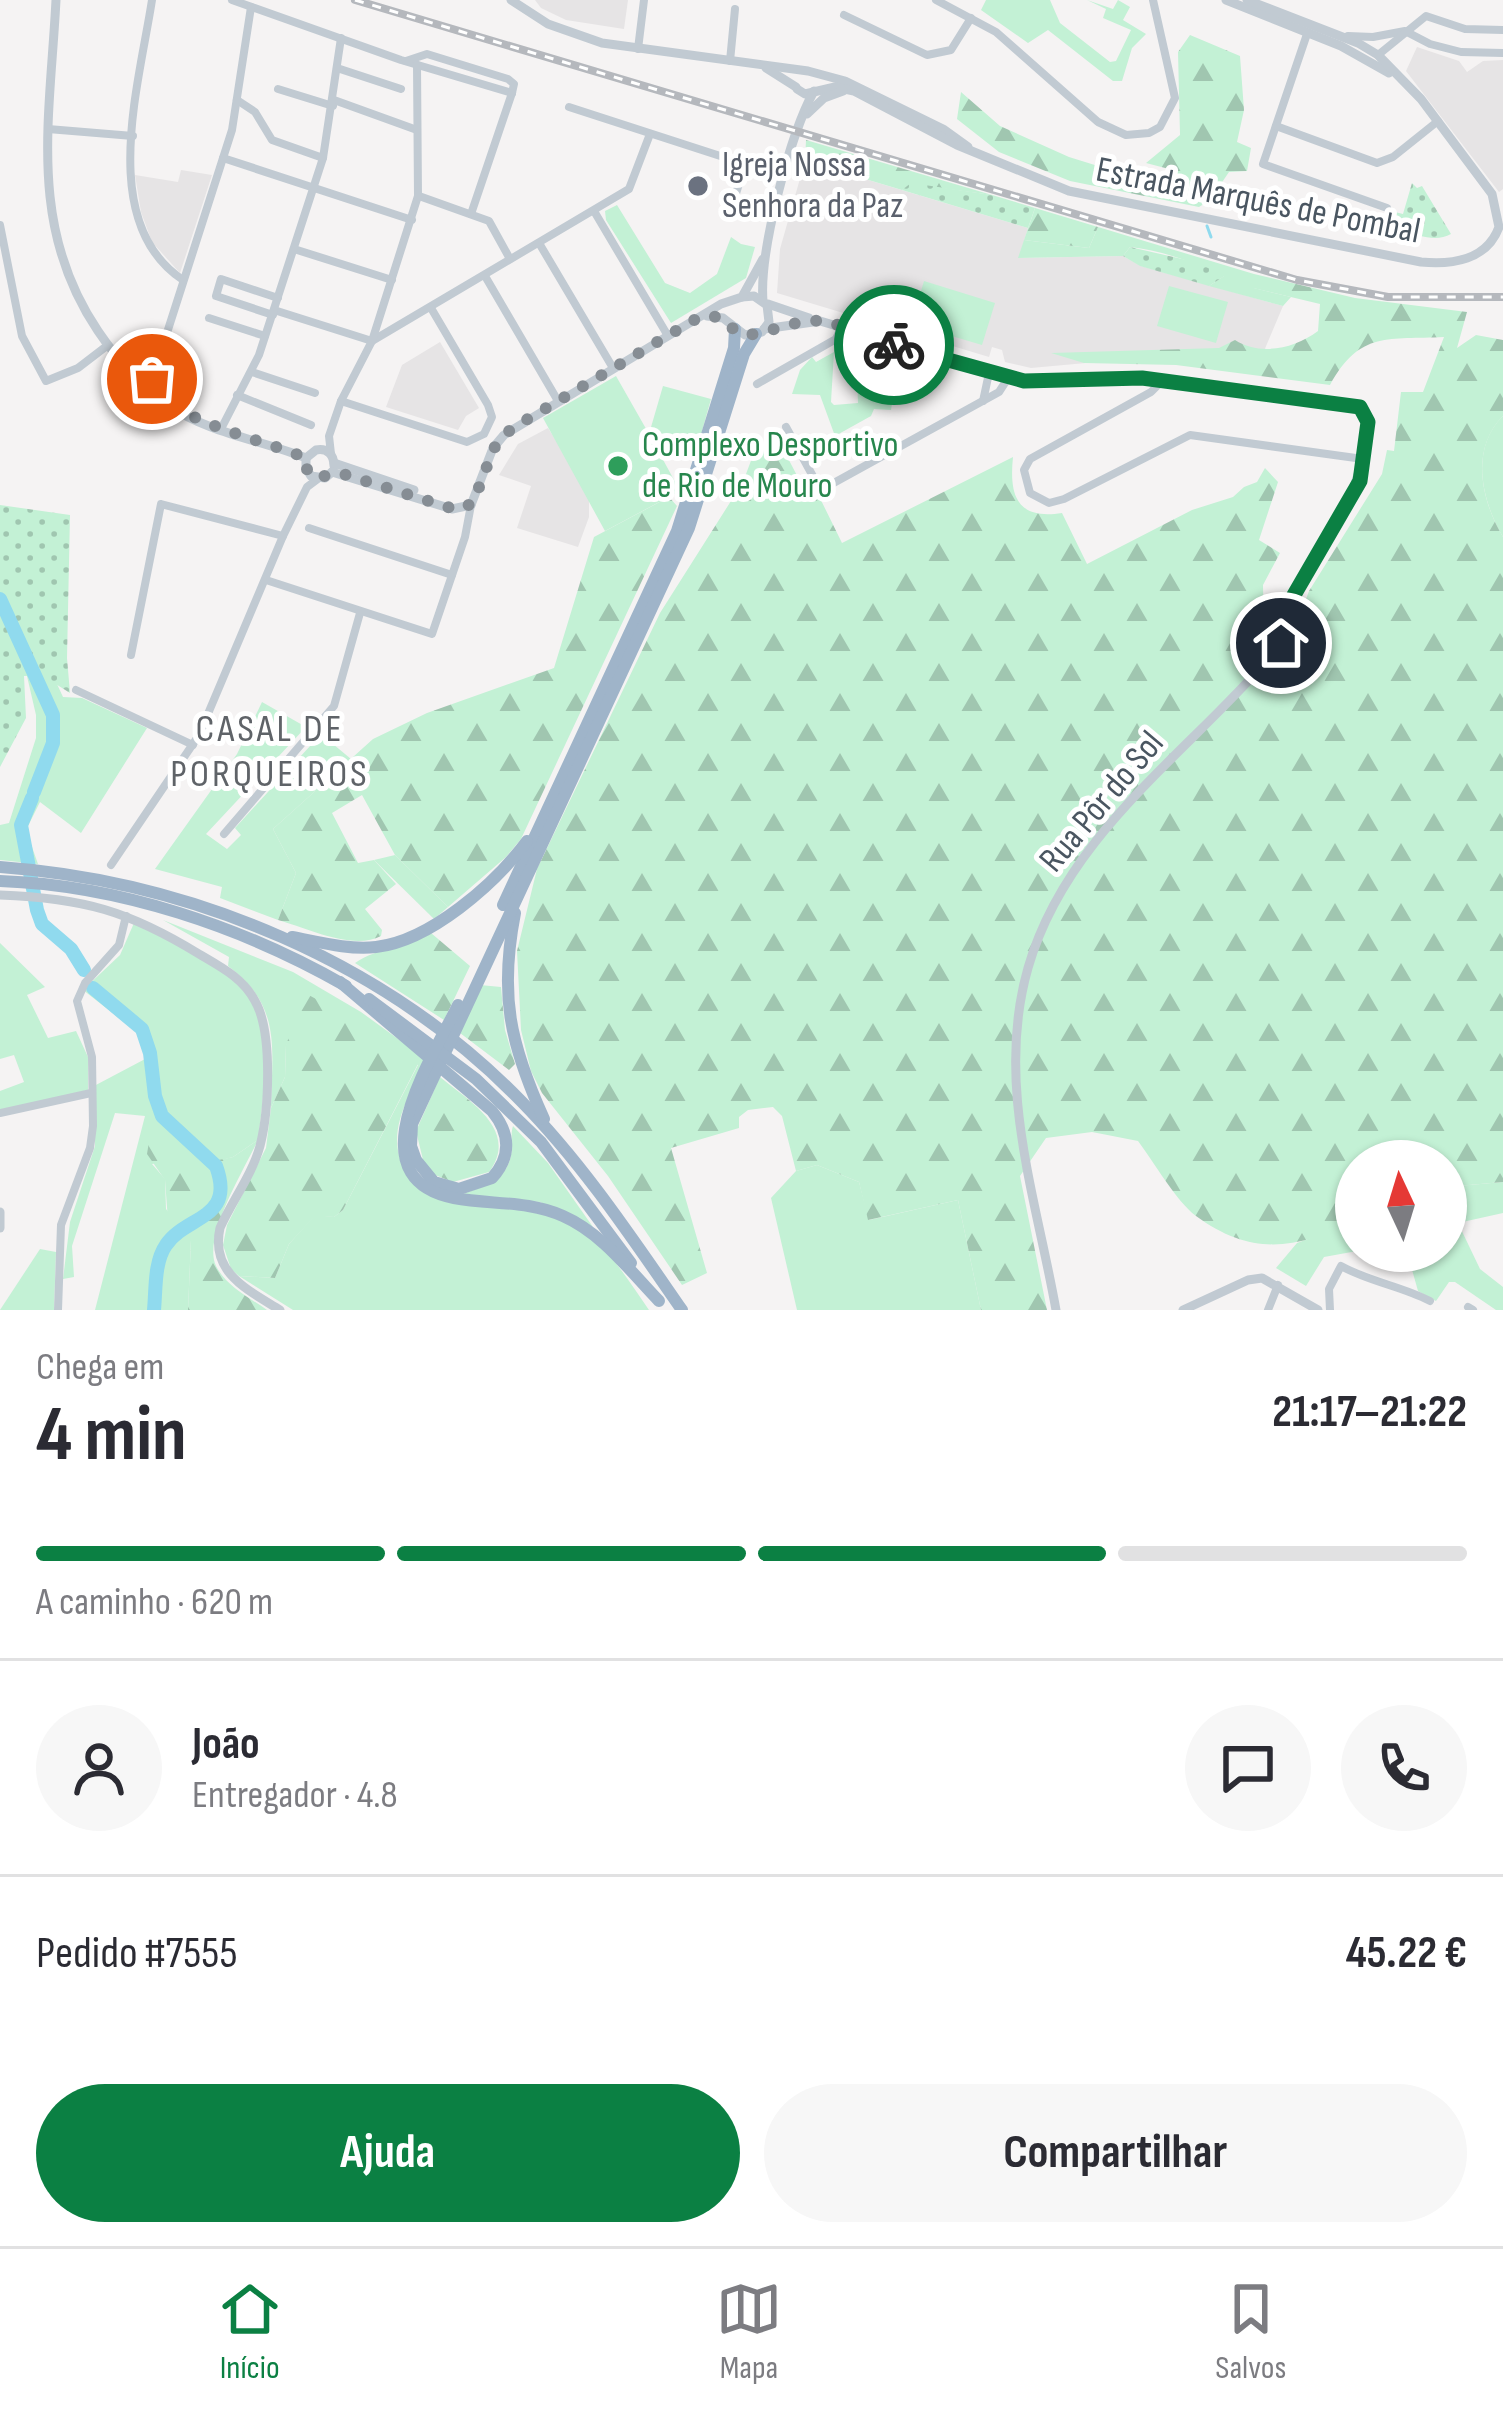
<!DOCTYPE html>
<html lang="pt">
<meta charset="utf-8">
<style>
body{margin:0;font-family:"Sofia Sans Condensed",sans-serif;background:#f7f7f7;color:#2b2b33;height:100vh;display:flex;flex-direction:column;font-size:45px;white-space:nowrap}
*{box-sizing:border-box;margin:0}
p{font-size:39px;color:#7c7c81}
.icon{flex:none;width:66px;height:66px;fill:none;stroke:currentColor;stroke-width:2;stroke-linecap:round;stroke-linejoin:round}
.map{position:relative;height:1310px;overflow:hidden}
.sheet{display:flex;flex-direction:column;background:#fff;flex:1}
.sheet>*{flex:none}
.needle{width:78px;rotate:356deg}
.tools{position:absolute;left:1335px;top:1140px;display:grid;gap:24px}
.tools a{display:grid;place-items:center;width:132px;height:132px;border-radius:50%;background:#fff;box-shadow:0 3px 9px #0004;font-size:60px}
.pin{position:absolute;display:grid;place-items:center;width:102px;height:102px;color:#fff;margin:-51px;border:6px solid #fff;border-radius:50%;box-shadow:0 3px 12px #0007}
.courier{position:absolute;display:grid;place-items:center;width:120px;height:120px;margin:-60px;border:9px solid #0b8043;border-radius:50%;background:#fff;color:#222;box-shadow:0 3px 15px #0007}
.headline em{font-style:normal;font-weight:700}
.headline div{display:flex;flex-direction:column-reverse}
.headline{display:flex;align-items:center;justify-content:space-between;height:204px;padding:0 36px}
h1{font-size:78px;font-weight:700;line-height:90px}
.bar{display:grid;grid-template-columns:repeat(4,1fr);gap:18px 12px;align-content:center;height:144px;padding:0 36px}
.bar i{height:15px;border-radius:9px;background:#e1e1e2}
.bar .on{background:#0b8043}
.bar p{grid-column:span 4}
.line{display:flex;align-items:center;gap:30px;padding:0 36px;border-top:3px solid #e1e1e2}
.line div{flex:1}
.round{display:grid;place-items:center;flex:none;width:126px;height:126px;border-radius:63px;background:#f7f7f7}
.action{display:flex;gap:24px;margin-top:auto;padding:24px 36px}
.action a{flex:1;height:138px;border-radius:72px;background:#0b8043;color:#fff;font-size:48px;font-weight:700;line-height:138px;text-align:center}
.action a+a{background:#f7f7f7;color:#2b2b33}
.menu{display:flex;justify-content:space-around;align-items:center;height:168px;border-top:3px solid #e1e1e2;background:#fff;font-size:33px;color:#7c7c81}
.menu a{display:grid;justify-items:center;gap:6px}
.menu .on{color:#0b8043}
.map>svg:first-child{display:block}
</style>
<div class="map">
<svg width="1503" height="1310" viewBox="0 0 1503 1310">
<defs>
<pattern id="forest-firs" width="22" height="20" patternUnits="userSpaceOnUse" patternTransform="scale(3)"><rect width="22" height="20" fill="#c3f1d5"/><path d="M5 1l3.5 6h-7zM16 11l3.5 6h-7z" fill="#a0c6b0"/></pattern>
<pattern id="park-dots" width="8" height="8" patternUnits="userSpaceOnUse" patternTransform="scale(3)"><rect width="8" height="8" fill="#c3f1d5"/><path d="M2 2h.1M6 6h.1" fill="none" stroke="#a0c6b0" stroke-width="1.8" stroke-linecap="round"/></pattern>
</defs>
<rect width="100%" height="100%" fill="#f5f3f3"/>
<g fill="#e6e4e5">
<path d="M535,0h93l-4,29 -58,-9 -25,-12z"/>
<path d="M1417,47l42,14 8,11 16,-11 20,-1v129l-4,3 -93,-121z"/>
<path d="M805,161l223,67 -9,30 104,-2 18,10 142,40 -27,64 -115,-12 -110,10 -26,-6 -3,-12 -10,-3 -3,10 -212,-64 3,-44z"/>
<path d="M181,170l31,5 -32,98 -28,-31 -11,-30 -6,-37 43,7z"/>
<path d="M440,342l39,66 -13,8 -8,14 -72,-23 16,-42z"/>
<path d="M548,428l41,65v24l-11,30 -61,-19 14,-42 -32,-11 19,-31z"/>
</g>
<g fill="#c3f1d5">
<path d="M986,0h64l10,23 50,39 6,-1 15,-31 -28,-12 3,-9 -19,-9 26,9 5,-9 12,7 -7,13 23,14 -14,14 -10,33h-9l-65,-51 -20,13 -47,-33z"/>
<path d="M617,205l48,78 25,10 27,-19 14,-37 10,7 14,3 -9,31 -75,45 -65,-103 -1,-9z"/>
<path d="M1098,227l156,47v14l37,9 -8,9 -74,-20 15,-10c-30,-14 -61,-25 -94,-29l-7,9 -105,2 6,-18 65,8z"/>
<path d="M924,281l71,22 -13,42 -71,-21z"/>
<path d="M1169,286l59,16 -12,41 -59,-17z"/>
<path d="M863,346l36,11 -8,53 -17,-1 -3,7 -36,20 -15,-41 -28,-1 8,-24 12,-13 4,5 18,-10 -3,50 3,3 24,-2 -2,-53z"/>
<path d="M616,376l33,58 14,-48 48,13 -16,57 -41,-13 26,48 -75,40 -62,-113z"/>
<path d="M1503,416v121c-22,-37 -33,-89 0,-121z"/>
<path d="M0,560l63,137 19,1 65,30 -66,105 -41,-31 -14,28 12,34 -38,-4v-35l9,-2 27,-85v-23z"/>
<path d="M262,702l44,25 -100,107 21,15 14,-14 -6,-7 86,-94 30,25 -78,70 23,44 -18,47 -58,-22 2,-11 -67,-18 82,-115z"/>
<path d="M395,855l53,52 -14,12 -60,-59z"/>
<path d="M163,920l130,52 68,40 66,48c-17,35 -44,73 -21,112 30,52 122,23 171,54 31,20 51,54 72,84h-356l-54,-34 36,2 14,-34 26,-29 19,2 9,-7 75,-145 -64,-44 -68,24 -1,32 -14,31c1,-61 11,-102 -43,-142l1,-9z"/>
<path d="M134,923c32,17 71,32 99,55 44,36 31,113 25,162l-25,17 -19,5 -10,-7 -52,9 13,15 1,30 25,31 -3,70h-93l50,-194 -30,-3 -43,133 2,31 -11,2 7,-57 25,-76 -1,-60 53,-28 -10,-26 -54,-42 37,-35z"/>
<path d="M0,943l45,44 -18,8 21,43 28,-7 12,26v33l-88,21v-20l24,-9 -10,-27 -14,4z"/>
<path d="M513,1126l35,37 45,64 -53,-25 -79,-7c19,-8 45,-12 50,-40 2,-11 -1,-20 2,-29z"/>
<path d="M817,1165l42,17 10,38 89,-20 23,110h-184l-26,-112 25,-27z"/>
<path d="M1503,1182v31l-45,10 22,46 23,18v23h-7l-41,-28h-6l-13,19 -18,-10 -9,-32h-17l-2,-8h56v-64z"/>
<path d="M1356,1221l1,30 -33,6 -18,29 -30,-18 21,-25z"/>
<path d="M40,1249l16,3 -2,58h-54z"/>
</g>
<g fill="url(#forest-firs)">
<path d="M1190,35l50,21 4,54 -7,32 14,6 -4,23 -18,1 -19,28 -11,7 -129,-26 -71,-29 -42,-33 4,-27 39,34 69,31 87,27 13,-15 -23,-6 34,-28 -2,-83z"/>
<path d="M806,140l186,55 -81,-11 -9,6 -97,-29z"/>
<path d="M1035,208l63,19 -9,21 -65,-8z"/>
<path d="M1254,274l101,24 112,14 -10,36 19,-13 27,5v76c-33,33 -22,84 0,121v645l-57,5v-26h-90v60c-60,28 -104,36 -160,-5 -20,-15 -42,-54 -58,-75l-46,-9 -46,6 -26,38 27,134h-66l-23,-110 -90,20 -9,-38 -42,-17 -21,6 -14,-55 -9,-9 -25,3 -9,7v11l-68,20 36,125 -25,12 -74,-109 -66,-83 -11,-22 -10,-41 -4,-79 20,-82 123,-256 83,-131 12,-32 23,-11 26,50 11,-1 27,55 171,-86c-4,39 4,63 49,56l25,51 105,-54 41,-13 11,-10 13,-5 8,-14 13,14 -19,58 21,13 -17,32 1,52 21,18 24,-64 73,-117 5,-24 7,1 7,-59h22l21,-55c-55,3 -84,-7 -114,48l-154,-20 -92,-2 -33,-10 168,-5 16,-8c25,16 59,9 83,-9l2,-27 -67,-16z"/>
<path d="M669,497l8,9 -156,333 -15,18 -58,50 -53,-52 -33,-60 -30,18 26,50 16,-3 22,24 -31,25 17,21 -1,6c-28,15 -74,-8 -103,-16l18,-47 -23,-44 100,-90 54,-26 127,-45 40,-131z"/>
<path d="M431,933l39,33 -26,54 -89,-57c23,-16 52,-15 76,-30z"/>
<path d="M480,985l21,2 4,43 10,34 -6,6 -49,-37z"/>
<path d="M305,993l66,36 47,35 -75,146 -9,7 -19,-1 -26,28 -14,34 -36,-2 -8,-7 -8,-24 4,-20 39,-77 5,-40 14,-31 1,-32z"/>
<path d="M440,1077c29,24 80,53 49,95l-36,10 -18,-7 -11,-11 -8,-33z"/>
<path d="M153,1117h13l48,44 19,-4 25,-17c-13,28 -56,97 -42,126 10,20 34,32 51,44h-79l3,-69 -8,-8 -10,7 -4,-6 -4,-54 -18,-26z"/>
</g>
<g fill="url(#park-dots)">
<path d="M911,183l81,12 43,13 -7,20 -126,-38z"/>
<path d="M1412,183l5,5 5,-2 29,48c-14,8 -32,2 -48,-3l-11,7 4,-14 -7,-4 2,-9 12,3z"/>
<path d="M1130,247l61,14 35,14 -17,11 -69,-20 -17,-10z"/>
<path d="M0,505l70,10 -3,143 3,35 -27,-17h-19l2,42 -26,49z"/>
</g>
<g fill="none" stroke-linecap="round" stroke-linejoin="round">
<path stroke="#90daee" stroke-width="3" d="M1207,226l4,11"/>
<g stroke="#90daee" stroke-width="14">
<path d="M0,599l53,116v28l-19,49"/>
<path d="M32,798l-11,27 16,85 5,14 29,25 13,21"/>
<path d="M93,988l49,41 8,24 5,43 7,20 54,50c20,54 -30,49 -50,79 -12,17 -10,45 -12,65"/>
</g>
<g stroke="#c1cad2" stroke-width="8">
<path d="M152,0c-13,85 -55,223 31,280"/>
<path d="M232,0l169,60 111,33"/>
<path d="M936,0l60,32 102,90 28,13 23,-2 11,-6 15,-29 -22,-98"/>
<path d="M844,15l83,40 24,-5 20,-32"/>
<path d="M1307,34l-44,130 124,44"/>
<path d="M1348,36l25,1 32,-6 25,13 31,8 42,1"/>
<path d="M638,49l6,-49"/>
<path d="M1378,55l48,-39 39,13 38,1"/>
<path d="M406,61l21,-7 81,25 6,5 -2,9"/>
<path d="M730,61l5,-52"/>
<path d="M337,68l64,21"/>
<path d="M278,89l55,17"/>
<path d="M237,100l18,12 17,28 51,18"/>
<path d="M334,100l83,30"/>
<path d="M569,107l176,57 -11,36"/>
<path d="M1276,126l101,37 16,-6 45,-36"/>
<path d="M48,129l85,7"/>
<path d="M223,158l189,62"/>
<path d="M419,196l70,25 21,38"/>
<path d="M594,211l74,125"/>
<path d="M471,214l41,-121"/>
<path d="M0,225l22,111 24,45 32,-13 30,-23"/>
<path d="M539,243l74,125"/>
<path d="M294,249l98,31"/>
<path d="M485,276l73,125"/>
<path d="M274,310l98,31"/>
<path d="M273,315l-57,-19 5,-17 57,19"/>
<path d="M209,318l56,18"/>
<path d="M372,341l257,-152 21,-55"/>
<path d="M252,372l63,21"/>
<path d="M1162,381l-11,11 -121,67 -6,11 6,23 19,10 15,-4 126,-64 173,24"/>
<path d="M757,384l79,-45 5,-11"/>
<path d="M149,389l83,-259 19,-123"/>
<path d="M237,395l74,30"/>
<path d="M341,401l126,41 17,-8 8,-17 -4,-12 -57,-97"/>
<path d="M983,401l6,-28"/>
<path d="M786,427l29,53 15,5 169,-93 9,-14"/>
<path d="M221,429l38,-74 64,-197 18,-120"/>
<path d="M331,454l-2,-18 12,-35 31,-60 46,-145 -1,-131"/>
<path d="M309,528l143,47"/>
<path d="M266,580l166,54 33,-97 6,-32"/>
<path d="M131,655l30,-151 122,32"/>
<path d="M76,690l117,55"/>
<path d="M224,834l110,-128 26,-93"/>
<path d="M111,865l88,-130 84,-199 24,-49 12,-9"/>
<path d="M0,1113l91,-20"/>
<path d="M1468,1307l5,3"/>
<path d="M58,1310l3,-85 29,-77 3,-22 -1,-69 -15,-56 8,-18 34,-38 7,-29"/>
<path d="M1268,1310l10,-25"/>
<path d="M1330,1310l-1,-21 12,-23c29,16 60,20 89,35"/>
</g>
<g stroke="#c1cad2" stroke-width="9">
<path d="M56,0c-6,119 -29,226 42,331 19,28 43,55 70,74 40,28 93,35 138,53"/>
<path d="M511,0l37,24 54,19 206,28 37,10 98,48 25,18"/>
<path d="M1226,0l115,46 48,27"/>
<path d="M766,68l30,19"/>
<path d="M797,89l8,5 30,-7 19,4 103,54 112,46 352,71c31,3 66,-2 78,-35l-7,-33 -71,-95 -43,-44 -20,-12 -111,-43"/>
<path d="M807,114l17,-16 19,-7"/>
<path d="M763,301c-4,-49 27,-167 51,-210"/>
<path d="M768,304l41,14"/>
<path d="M707,316l16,2 22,17 17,-3 7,-10 -2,-17 -13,-9 -12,1"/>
<path d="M764,329l56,-8 204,60 118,-3 211,27 12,8c3,13 0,23 -2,36 -6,60 -46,93 -69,147 -8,19 -8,42 -22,59 -86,100 -206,180 -244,313 -33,115 8,229 28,342"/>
<path d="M306,458l10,-8c11,-2 18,4 18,16"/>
<path d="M306,458v10l5,8 14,2 7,-6"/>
<path d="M334,463l80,27"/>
<path d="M332,472l120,37 19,-4"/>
<path d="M471,505l22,-57 11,-13 217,-131 21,-7 21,-38"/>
<path d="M0,895c83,3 129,16 199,59 22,13 44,24 56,47 18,31 14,110 5,145 -8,29 -28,55 -40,82 -10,45 28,62 60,82"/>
<path d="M0,1212v16"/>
<path d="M1183,1310l65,-30 14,-2 56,32"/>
</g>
<g stroke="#9fb4c9" stroke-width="12">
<path d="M0,867c192,14 386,95 521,234 62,63 111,137 161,209"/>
<path d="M0,881c119,4 243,46 346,105"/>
<path d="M503,905l174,-374 57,-183 1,-19"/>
<path d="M515,913c-16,82 -5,131 29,206"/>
<path d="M292,937c27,5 56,13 84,10 54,-6 119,-63 151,-106"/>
<path d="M340,982l152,129c18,22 20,45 0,67l-33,11 -25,-7 -18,-22 -5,-14 1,-22 277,-596 55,-174 12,-20"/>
<path d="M369,999l107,80 65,63 90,121"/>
<path d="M458,1005c-25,52 -106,173 -4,193 37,7 73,2 109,18 39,17 67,55 96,85"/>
</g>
<defs>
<path id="rail" d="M355,0l942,280 91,17h115"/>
</defs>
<use href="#rail" stroke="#b5b8bd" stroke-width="8"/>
<use href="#rail" stroke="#fff" stroke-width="3" stroke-dasharray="9" stroke-linecap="butt"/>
</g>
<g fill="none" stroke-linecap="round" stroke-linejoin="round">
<path stroke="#868d94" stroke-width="12" stroke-dasharray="0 21.6" d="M152,379l-3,10c46,38 103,47 157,69v10l9,10 25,-5 117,37 16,-7 21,-55 17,-19 190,-113c28,-2 23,12 43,18 12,4 54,-16 75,-13 25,3 51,17 75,24"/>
<path stroke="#0b8043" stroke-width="15" d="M894,345l130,36 118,-3 218,29 8,15 -8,59 -66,114 -13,48"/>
</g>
<circle fill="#6b7280" stroke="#fff" stroke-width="4.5" cx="698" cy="186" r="12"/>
<circle fill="#2e9e5b" stroke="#fff" stroke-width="4.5" cx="618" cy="466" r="12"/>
<g text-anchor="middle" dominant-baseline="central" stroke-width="10" stroke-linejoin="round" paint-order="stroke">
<g font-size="36" fill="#5b616d" stroke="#fff" text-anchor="start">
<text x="722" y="165">Igreja Nossa<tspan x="722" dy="41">Senhora da Paz</tspan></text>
</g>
<g font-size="36" fill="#4a5661" stroke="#fff">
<text transform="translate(1258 201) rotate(11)">Estrada Marquês de Pombal</text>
<text transform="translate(1102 802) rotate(-50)">Rua Pôr do Sol</text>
</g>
<g font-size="36" fill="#27864d" stroke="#fff" text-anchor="start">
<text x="642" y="445">Complexo Desportivo<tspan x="642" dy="41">de Rio de Mouro</tspan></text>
</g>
<g font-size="39" letter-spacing="3" fill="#5f6368" stroke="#fff">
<text x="270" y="729">CASAL DE<tspan x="270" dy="45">PORQUEIROS</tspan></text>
</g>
</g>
</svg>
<div class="tools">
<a><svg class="needle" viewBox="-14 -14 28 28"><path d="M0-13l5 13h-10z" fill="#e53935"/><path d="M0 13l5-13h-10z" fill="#7c7c81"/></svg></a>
</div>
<div class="pin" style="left:152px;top:379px;background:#ea580c"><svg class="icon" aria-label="bag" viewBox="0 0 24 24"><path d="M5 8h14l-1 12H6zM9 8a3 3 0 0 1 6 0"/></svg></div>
<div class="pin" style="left:1281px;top:643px;background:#1f2937"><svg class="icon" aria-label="home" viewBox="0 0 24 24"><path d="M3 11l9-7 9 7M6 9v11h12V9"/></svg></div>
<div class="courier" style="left:894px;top:345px"><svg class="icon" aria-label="bike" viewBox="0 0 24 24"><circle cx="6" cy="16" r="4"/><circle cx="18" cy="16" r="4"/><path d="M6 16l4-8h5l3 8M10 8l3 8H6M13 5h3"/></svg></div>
</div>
<section class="sheet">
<div class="headline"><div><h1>4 min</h1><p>Chega em</p></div><em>21:17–21:22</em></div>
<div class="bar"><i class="on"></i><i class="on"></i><i class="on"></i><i></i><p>A caminho · 620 m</p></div>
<div class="line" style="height:216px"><a class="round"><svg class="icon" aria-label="person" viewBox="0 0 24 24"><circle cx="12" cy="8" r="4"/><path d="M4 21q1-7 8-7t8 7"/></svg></a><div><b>João</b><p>Entregador · 4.8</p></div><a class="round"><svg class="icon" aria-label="chat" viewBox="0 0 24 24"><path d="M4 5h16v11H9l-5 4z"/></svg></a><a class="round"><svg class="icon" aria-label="phone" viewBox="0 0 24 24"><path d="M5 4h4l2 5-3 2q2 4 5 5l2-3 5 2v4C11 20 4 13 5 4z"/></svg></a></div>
<div class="line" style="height:156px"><div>Pedido #7555</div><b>45.22 €</b></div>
<div class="action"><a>Ajuda</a><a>Compartilhar</a></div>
</section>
<nav class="menu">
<a class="on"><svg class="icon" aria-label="home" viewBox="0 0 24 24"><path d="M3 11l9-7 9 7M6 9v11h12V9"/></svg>Início</a>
<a><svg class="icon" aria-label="map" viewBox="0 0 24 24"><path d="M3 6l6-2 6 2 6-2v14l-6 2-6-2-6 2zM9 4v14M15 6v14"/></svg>Mapa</a>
<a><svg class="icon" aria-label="saved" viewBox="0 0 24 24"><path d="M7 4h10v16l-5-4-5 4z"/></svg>Salvos</a>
</nav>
